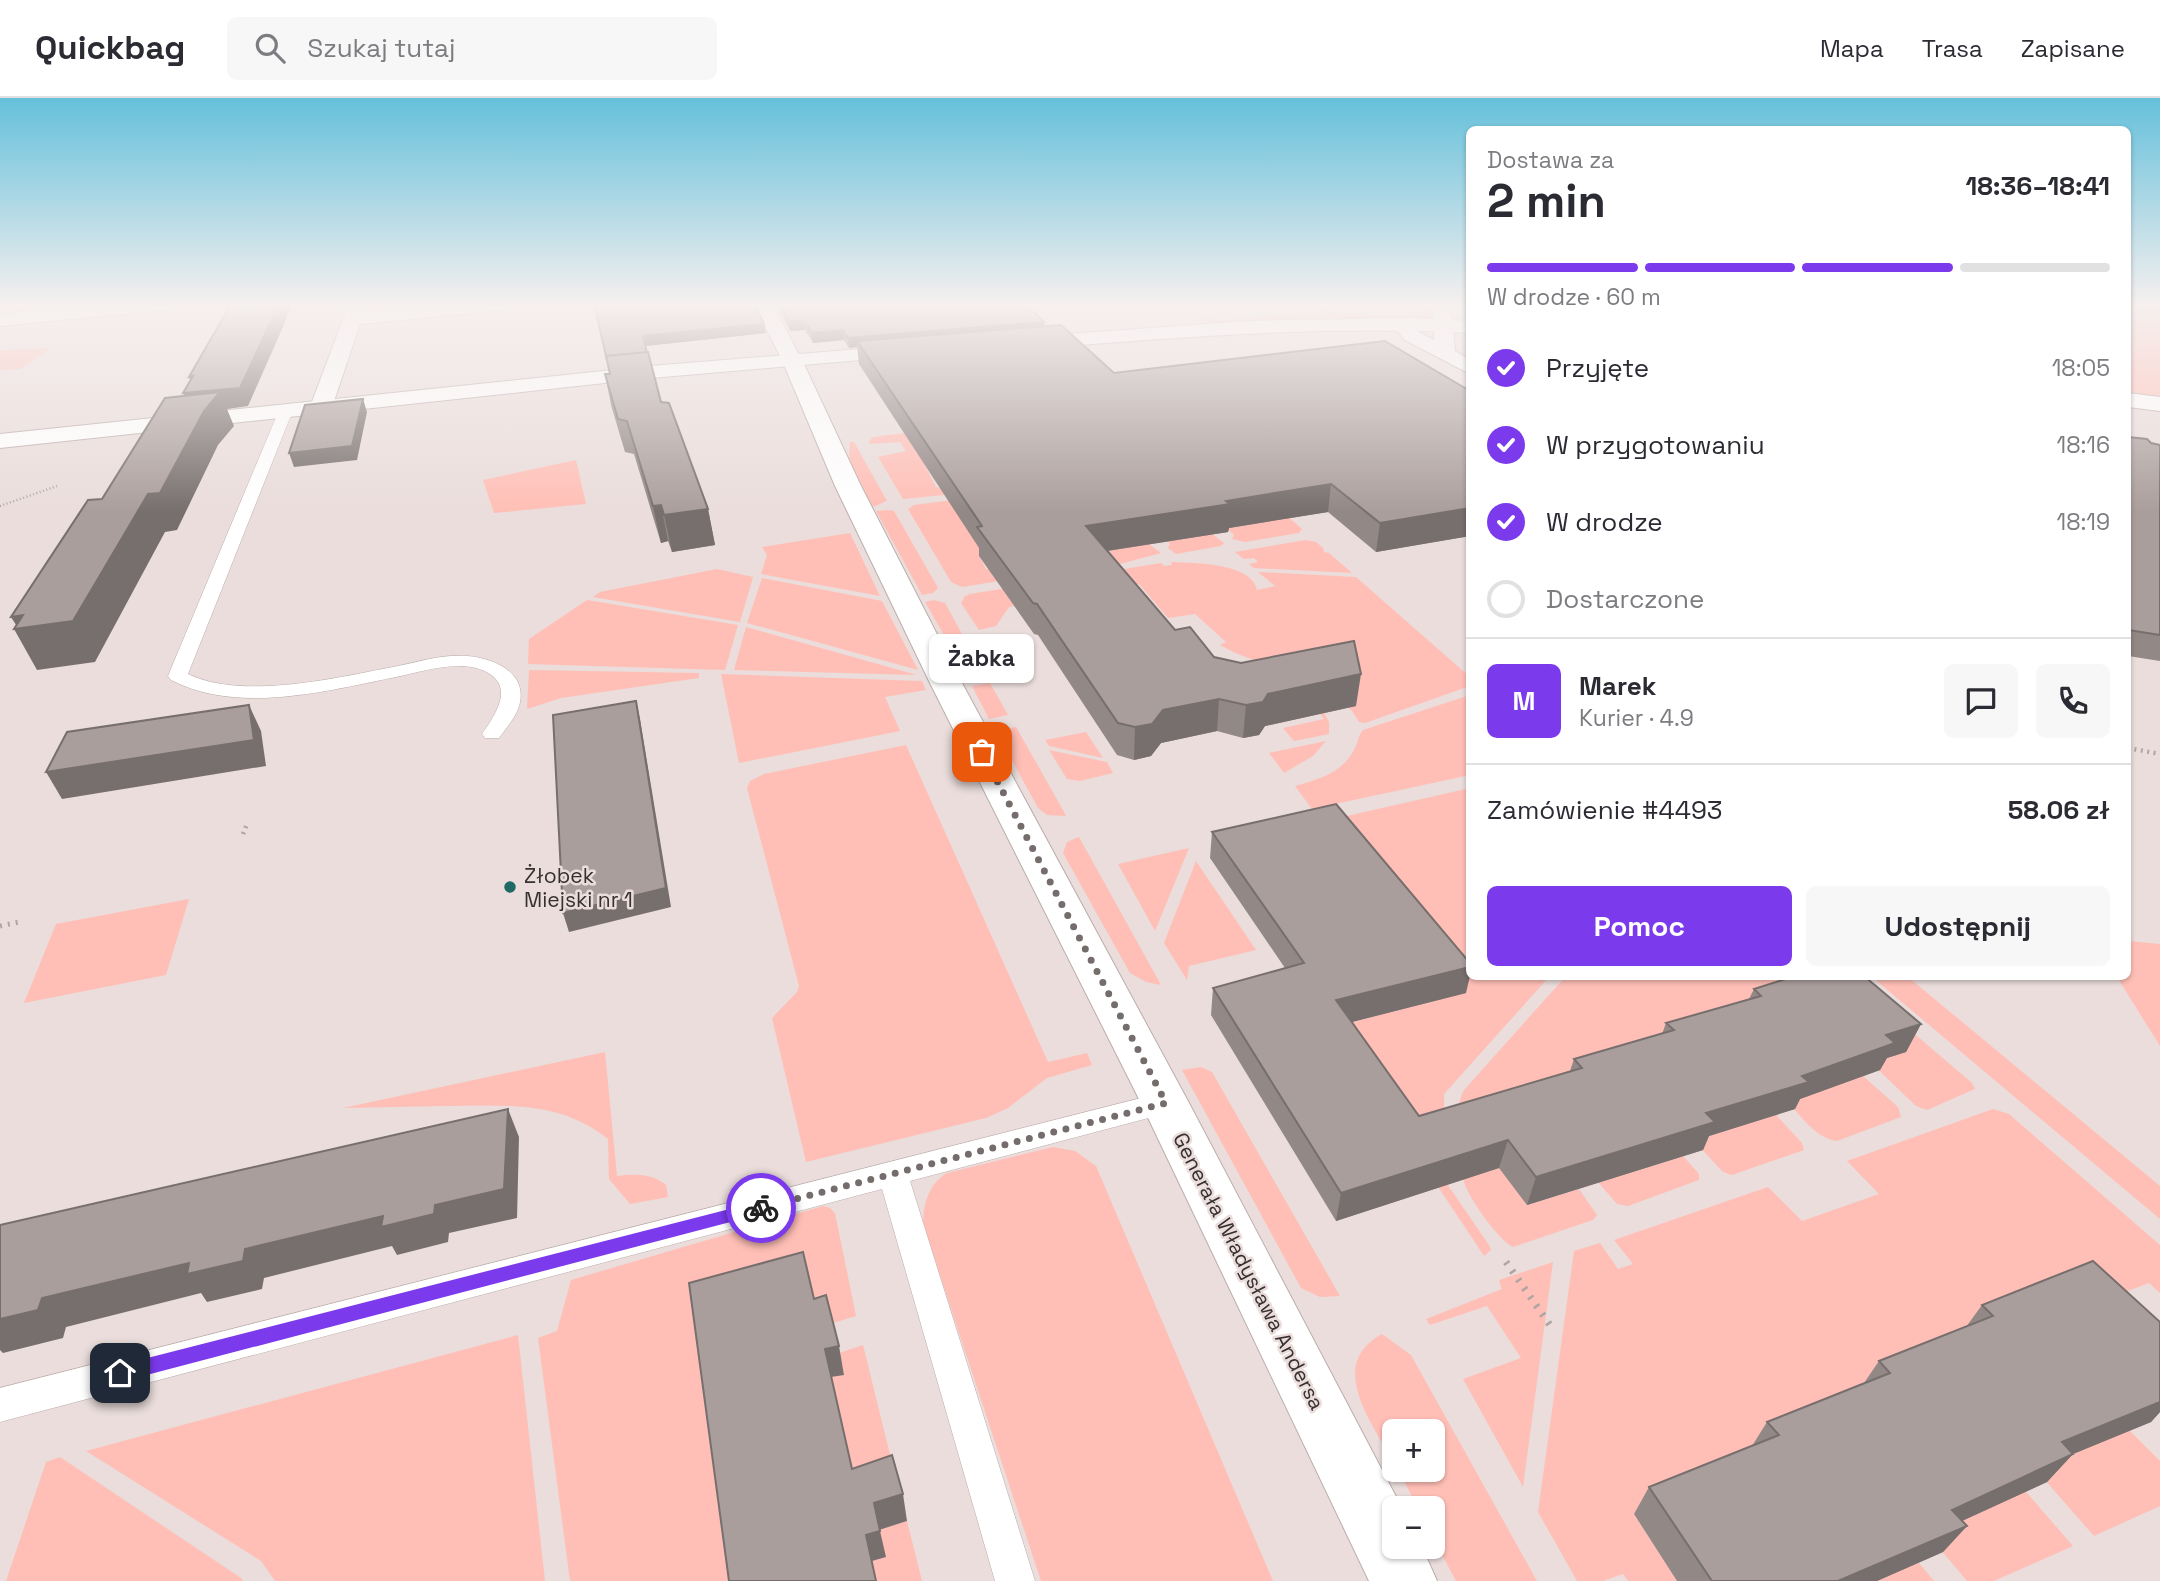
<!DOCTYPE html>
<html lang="pl">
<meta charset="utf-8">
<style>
body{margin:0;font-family:"Space Grotesk",sans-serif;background:#f7f7f7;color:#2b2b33;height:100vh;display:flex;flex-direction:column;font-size:26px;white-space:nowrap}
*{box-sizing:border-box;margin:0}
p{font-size:23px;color:#7c7c81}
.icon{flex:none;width:38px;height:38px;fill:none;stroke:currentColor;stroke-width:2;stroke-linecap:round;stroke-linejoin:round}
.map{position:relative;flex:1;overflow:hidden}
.sheet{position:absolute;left:1466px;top:28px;width:665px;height:854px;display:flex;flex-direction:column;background:#fff;border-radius:10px;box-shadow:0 2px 5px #0004}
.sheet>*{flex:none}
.fabs{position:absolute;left:1382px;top:1321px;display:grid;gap:14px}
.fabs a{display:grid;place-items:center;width:63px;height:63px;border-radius:10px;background:#fff;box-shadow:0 2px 5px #0004;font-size:35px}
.pin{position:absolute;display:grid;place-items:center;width:60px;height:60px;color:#fff;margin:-30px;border-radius:14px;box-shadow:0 4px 10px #0006}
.courier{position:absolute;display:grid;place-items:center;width:70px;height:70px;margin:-35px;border:5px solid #7c3aed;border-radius:50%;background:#fff;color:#222;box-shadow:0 2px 9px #0007}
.bubble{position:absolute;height:49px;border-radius:10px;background:#fff;box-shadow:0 2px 5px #0004;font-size:23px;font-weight:700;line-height:49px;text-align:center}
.summary em{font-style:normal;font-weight:700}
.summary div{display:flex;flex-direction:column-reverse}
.summary{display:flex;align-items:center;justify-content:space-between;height:119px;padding:0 21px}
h1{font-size:46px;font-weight:700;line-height:52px}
.bar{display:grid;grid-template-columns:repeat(4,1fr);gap:10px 7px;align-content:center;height:84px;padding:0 21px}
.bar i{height:9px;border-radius:5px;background:#e1e1e2}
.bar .active{background:#7c3aed}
.bar p{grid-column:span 4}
.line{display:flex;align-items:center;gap:18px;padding:0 21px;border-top:2px solid #e1e1e2}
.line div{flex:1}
.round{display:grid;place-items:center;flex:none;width:74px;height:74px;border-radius:10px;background:#f7f7f7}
ol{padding:0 21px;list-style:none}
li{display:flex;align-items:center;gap:21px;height:77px}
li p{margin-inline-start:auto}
li .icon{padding:7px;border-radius:50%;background:#7c3aed;color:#fff;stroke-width:4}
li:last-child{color:#7c7c81}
li i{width:38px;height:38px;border:4px solid #e1e1e2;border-radius:50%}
.cta{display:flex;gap:14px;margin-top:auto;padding:14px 21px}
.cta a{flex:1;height:80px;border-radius:10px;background:#7c3aed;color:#fff;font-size:28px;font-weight:700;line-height:80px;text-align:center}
.cta a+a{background:#f7f7f7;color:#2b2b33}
header{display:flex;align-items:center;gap:42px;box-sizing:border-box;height:98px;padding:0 35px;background:#fff;border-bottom:2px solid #e1e1e2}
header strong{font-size:33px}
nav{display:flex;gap:38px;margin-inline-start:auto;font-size:24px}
.search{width:490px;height:63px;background:#f7f7f7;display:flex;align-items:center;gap:18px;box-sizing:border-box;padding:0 24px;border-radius:10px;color:#7c7c81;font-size:26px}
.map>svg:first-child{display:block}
</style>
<header>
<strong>Quickbag</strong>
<div class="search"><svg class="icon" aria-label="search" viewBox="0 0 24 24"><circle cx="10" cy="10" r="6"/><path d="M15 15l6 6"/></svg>Szukaj tutaj</div>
<nav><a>Mapa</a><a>Trasa</a><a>Zapisane</a></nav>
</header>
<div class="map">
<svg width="2160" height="1483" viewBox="0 0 2160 1483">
<rect width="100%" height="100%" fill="#eadddb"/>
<g fill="#ffbfb6">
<path d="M2128,206h32v96l-32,-4z"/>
<path d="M1327,212c7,4 75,7 87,5l-5,-3 19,-2 4,5 -10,4 -91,-1 -113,7 -11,-4 -2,-6 3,-1 10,7z"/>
<path d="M51,250l-31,21 -20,1v-20z"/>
<path d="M958,328l-33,40 11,21 28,6 -61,6 -25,-42 28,-6 -6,-9 -30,2 -1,-3 4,-4z"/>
<path d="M850,344h4l33,59 -14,6 -24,-46z"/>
<path d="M576,362l10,44 -92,9 -11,-33z"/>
<path d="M1228,366l74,65 -3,4 -54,9 -13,-3 2,-4 -7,-7 -248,28 7,13 39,8 -63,10 -11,-5 -43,-73 6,-4z"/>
<path d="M887,412l7,1 44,77 -5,5 -11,2 -46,-84z"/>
<path d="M1208,433l16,12 -3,3 -45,8 -8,-6 2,-4 -4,-6z"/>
<path d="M850,435l30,63 -119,-22 6,-19 -5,-8z"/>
<path d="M1306,442l10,2 7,6 1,4 5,1 23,20 -98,-5 -5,-4 9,-2 -4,-4 -10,1 -9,-7z"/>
<path d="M1145,443l16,12 -41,11 -14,-3 -7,-13z"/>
<path d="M1171,464c24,1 81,1 86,28l18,-4 -17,-14 98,5 114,100v9l-105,37 -6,-1c-28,-51 -93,-50 -139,-77l6,-3 -31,-28 -27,4 -29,-34 -130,23 -13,19 -17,4 -18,-27 4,-7 5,-2 191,-31 3,3 8,-1z"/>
<path d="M717,471l36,8 -13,45 -147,-25 7,-5z"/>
<path d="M762,480l120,23 36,69 -171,-47z"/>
<path d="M587,502l151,25 -13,45 -197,-6 1,-25z"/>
<path d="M934,502l11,3 35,64 -16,3 -39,-68z"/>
<path d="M746,529l171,48 -183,-5z"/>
<path d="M529,572l170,3v5l-138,20 -34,11z"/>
<path d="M721,576l201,7 4,9 -41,7 15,34 -161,32z"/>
<path d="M990,585l18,32 -19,4 -17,-33z"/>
<path d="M1470,597v80l-158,34 -17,-23c24,-7 46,-12 59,-36 4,-7 4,-14 9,-20z"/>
<path d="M1324,615l5,9v12l-35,7 -11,-13 41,-9 -4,-5z"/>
<path d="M1016,629l47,83 3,6 -19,-1 -9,-7 -42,-77z"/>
<path d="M1086,634l17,26 -54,-12 -4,-6z"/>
<path d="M1326,643l-13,15 -29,17 -15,-20z"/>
<path d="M906,647l142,317 39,-9 5,12 -45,13 -39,30 -22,10 -180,44 -34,-144 25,-26 2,-6 -52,-198 3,-7 14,-7z"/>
<path d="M1049,652l58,12 6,11 -33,8 -13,-2z"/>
<path d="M1470,690v188l79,1 -105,117 1,87 44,64 2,5 -7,6 -152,-229 133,-34 -127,-175z"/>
<path d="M1079,739l82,148 -15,-3 -16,-9 -67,-120 4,-11z"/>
<path d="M1189,750l-34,83 -37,-67z"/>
<path d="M1196,763l60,89 -67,16 -2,14 -23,-37z"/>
<path d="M189,801l-23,76 -142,28 32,-79z"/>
<path d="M2128,843l32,3v102l-43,-69 11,-1z"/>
<path d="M1566,878l282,1 124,106 3,6 -48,21 -11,-4 -45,-43 -38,-74 -306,216 52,-16 18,26 -4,5 -80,27c-14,-6 -45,-50 -49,-65 -6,-21 -11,-74 0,-92z"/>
<path d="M1872,879h36l252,209v33z"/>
<path d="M605,954l12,124c17,-2 35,-3 49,9l2,12 -38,7 -21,-25 -1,-40c-47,-38 -104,-34 -161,-33 -35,1 -70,1 -104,2z"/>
<path d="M1201,969l11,5 128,224 -20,1 -19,-9 -119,-218z"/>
<path d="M1854,970l44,39 3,10 -64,24c-22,-3 -36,-26 -52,-41z"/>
<path d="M1768,1008l34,37 2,7 -72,25 -9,-3 -29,-31z"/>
<path d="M1993,1011l16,5 151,131v48l-11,-10 -24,9 -491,222 43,67h-49l-5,-7 -20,7h-26l-39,-69 36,-261 26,-8 18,26 15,-5 -19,-24 154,-53 34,34 77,-27 -32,-33z"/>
<path d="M1053,1049l22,4 21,15 177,415h-232l-118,-357c0,-20 6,-41 24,-51z"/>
<path d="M1683,1058l16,18v6l-71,26 -11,-2 -19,-22z"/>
<path d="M823,1108l7,2 5,5 21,103 -36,11 -85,254h-165l-32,-243 19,-7 14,-51z"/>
<path d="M1553,1164l-30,225 -60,-108 58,-21 -34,-52 -57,19 -4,-6 76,-30 -3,-9z"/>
<path d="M1382,1236l29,21 126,226h-81l-23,-43v-30h-15l-20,-38h35v-38h-38v33c-22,-41 -70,-100 -13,-131z"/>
<path d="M518,1237l27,246h-270l-14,-20 -175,-110z"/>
<path d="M863,1247l34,138 -39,13 -27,-119 13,-3 -5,-21z"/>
<path d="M2116,1319l44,44v45l-66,30 -58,-66z"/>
<path d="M60,1359l181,121 2,3h-237l40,-119z"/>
<path d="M2015,1381l58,67 -79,35h-27l-38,-45z"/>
<path d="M907,1423l15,60h-46l-4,-20 13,-4 -6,-27z"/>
<path d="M1919,1465l15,18h-75z"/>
</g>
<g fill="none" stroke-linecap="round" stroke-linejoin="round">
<defs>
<g id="service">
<path d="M286,308l7,4 -105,264c55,27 152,3 210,-8 23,-5 46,-12 69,-10 25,2 59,15 53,46 -2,13 -13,25 -21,36h-14l-3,-4c11,-16 32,-44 8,-60 -27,-18 -71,-1 -99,4 -69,14 -154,36 -220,2l-3,-4 111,-266z"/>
<path d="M1165,994l10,3 4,8 -4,8 -265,70 125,400h-40l-113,-392 -882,233v-34z"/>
</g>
<g id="minor">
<path d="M113,206h71l-9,5 -175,17v-12z"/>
<path d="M349,206h18l-3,8 88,-8h69l-9,5 -152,15 -28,83 -3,5h-16l-3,-5z"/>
<path d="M754,206h18l30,56 59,126 101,197 227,420 213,405h-7v39h27l15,34h-68l-228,-478 -211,-420 -95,-197 -53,-126z"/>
<path d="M1424,206h20l8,10 3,37 15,9v14l-65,-34 -14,-17 10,-6 7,2 11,13 15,8v-25z"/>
</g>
<g id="tertiary">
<path d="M1414,220l56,3v12c-149,-8 -296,5 -444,16l-7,-2 -3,-4 3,-4 7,-2 222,-16z"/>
<path d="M910,247l7,2 3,4 -3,4 -266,23 -651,70v-14l651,-68z"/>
<path d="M2128,295l32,4v14l-32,-4z"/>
</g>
</defs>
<use href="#service" stroke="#baaeac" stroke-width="1"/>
<use href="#minor" stroke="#baaeac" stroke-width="2"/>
<use href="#tertiary" stroke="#baaeac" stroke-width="2"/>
<g stroke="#afa5a3" stroke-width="2.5" stroke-dasharray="1 2.5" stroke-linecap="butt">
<path d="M2128,214l32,3"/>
<path d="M0,408l57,-20"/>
</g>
<g stroke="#afa5a3" stroke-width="4.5" stroke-dasharray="2 4.5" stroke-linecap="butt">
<path d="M2128,650l32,6"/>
<path d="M243,736l4,-10"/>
</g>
<path stroke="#afa5a3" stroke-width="5" stroke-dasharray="2 6" stroke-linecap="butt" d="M0,828l19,-4"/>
<path stroke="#afa5a3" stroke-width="7" stroke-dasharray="2.5 8" stroke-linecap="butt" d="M1506,1164l48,69"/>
<use href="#service" fill="#fff" fill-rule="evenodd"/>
<use href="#minor" fill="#fff" fill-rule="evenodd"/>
<use href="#tertiary" fill="#fff" fill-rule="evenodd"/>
</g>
<g fill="#928886">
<path d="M594,206l170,20 2,9 -121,13 16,56 47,107 7,36 -43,7 -4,-11 -7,2 -27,-89 -9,-2 -14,-47 -6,-31h5z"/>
<path d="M780,207l264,17v5l70,46 356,18v145l-94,16 -48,-40 -99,16 -1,4 -120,19 67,79 39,27 142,49 -91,20 -6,9 -16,3 -26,-7 -56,12 -10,13 -17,4 -17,-5 -79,-120 -4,-1 -55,-78v-8l-120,-184 -2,-17 -8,1 -5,-8 -31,3 -8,-13 -15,1 -9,-17z"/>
<path d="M2128,339l23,6 9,2v216l-32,-5z"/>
<path d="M1212,734l254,161 -114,29 67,94 151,-45 4,-12 88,-25 4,-11 83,-24 5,-10 167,35 -15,28 -19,6 -7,12 -80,29 -5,10 -86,27 -6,14 -176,55 -28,-37 -163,53 -125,-206 2,-27 72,-20 -75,-110z"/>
<path d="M1982,1207l178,17v90l-9,10 -78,32 -26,28 -85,39 5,5 -24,26 -66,29h-200l-43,-67 15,-27 103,-41 15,-24 97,-39 15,-22 87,-34z"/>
</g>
<g fill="#776f6d">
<path d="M0,206h28l-28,2z"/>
<path d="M279,206h13l-9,23 -35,79 -21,3 7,17 -16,19 -41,85 -12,2 -70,130 -58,8 -23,-41 4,-1 -7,-11 180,-205 -8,-19 12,-1 -6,-15z"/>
<path d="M804,222l1,10 -15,1 -1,-10z"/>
<path d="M1044,224v10l-187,9v6l-8,1 -1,-10z"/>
<path d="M764,226l2,9 -121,13 -2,-10z"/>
<path d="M843,232l1,10 -31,3 -1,-10z"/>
<path d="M363,301l4,13 -10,48 -63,7 -5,-14z"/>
<path d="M1331,386l-3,28 -99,16 -1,4 -142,22v-28l140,-25z"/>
<path d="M661,407l7,36 -7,2 -8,-37z"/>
<path d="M1470,410v28l-94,16 4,-29z"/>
<path d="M708,411l7,36 -43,7 -8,-37z"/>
<path d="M1361,576l-5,32 -91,20 -6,9 -16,3 3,-33 22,-11z"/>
<path d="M1219,601l-2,32 -56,12 -10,13 -17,4 1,-33 28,-17z"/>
<path d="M636,603l4,18 31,188 -102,25 -6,-19z"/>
<path d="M249,607l12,26 5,35 -204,33 -16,-27z"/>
<path d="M1470,869v9l-4,17 -134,34 4,-27z"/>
<path d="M1921,926l-15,28 -19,6 -7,12 -80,29 -5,10 -86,27 -6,14 -176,55 9,-28 266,-101 84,-41z"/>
<path d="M508,1011l11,28 -2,81 -68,15 -1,9 -51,13 -5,-9 -128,32 -2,11 -55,13 -6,-9 -135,34 -3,11 -60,15 -3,-3v-31l42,-21 341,-82 52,-11z"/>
<path d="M1508,1042l-9,28 -163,53 5,-28z"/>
<path d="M839,1248l5,29 -13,2 -6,-28z"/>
<path d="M2160,1304v10l-9,10 -78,32 -26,28 -118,54 23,-26 110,-68z"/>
<path d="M903,1396l4,27 -28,9 -5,-27z"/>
<path d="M1967,1428l-24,26 -66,29h-39z"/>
<path d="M880,1433l6,26 -14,4 -6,-26z"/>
</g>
<g fill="#aa9e9c" stroke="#776f6d" stroke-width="2">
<path d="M231,206h48l-39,84 -57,5 10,-17 -4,1z"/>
<path d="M594,206h161l9,20 -121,12 4,17 -41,3 1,4z"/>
<path d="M783,206h242l19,18 -196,16 -5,-8 -31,3 -8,-13 -15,1 -9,-16z"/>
<path d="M1061,227l53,48 271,-32 85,50v117l-90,15 -49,-39 -105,17 4,3 -144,22 89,104 15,-3 24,30 27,6 113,-22 7,33 -93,20 -5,8 -17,3 -27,-6 -56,11 -11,14 -17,3 -17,-4 -81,-119 -4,-1 -56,-76 5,-1 -125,-185z"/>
<path d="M648,254l13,50 8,1 39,106 -44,6 -3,-10 -8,1 -26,-85 -9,-2 -13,-45h5l-4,-18z"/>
<path d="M220,294l-16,19 -44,82 -12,1 -75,127 -59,8 9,-14 -12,2 77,-117 14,-1 63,-101z"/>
<path d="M363,301l-11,47 -63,7 16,-48z"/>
<path d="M2128,339l19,2 4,4 9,2v190l-32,-5z"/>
<path d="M636,603l30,187 -103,25 -10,-198z"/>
<path d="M249,607l5,35 -208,32 21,-40z"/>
<path d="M1336,706l134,159v4l-134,33 83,116 163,-48 -8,-9 100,-29 -8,-7 95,-27 -7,-7 41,-13h69l57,48 -35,11 9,8 -93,33 7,6 -103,31 9,9 -179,55 -28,-37 -167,53 -128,-205 91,-25 -92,-131z"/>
<path d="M508,1011l-4,80 -69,16 -1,9 -53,13 2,-11 -138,33 -2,12 -56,13 2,-11 -147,35 -4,12 -38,9v-94z"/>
<path d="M803,1154l11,47 12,-4 13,51 -14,3 27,120 40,-14 11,39 -29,9 6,28 -14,4 10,46h-147l-40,-298z"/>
<path d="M2093,1163l67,61v80l-98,40 11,12 -121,56 15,16 -129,55h-126l-63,-94 130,-52 -12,-13 123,-49 -11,-12 114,-45 -11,-11z"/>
</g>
<linearGradient id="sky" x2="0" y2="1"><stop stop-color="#65c0db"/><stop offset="0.5" stop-color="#f6f0ef"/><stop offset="1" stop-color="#f6f0ef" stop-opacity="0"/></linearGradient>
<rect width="2160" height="414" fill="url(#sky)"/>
<path fill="#7c3aed" d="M761,1103l7,7 -7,6 -641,168 -6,-3 -3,-6 3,-5 6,-3z"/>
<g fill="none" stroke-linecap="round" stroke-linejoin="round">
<path stroke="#756d6c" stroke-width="7" stroke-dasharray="0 12.6" d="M761,1110l405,-105 -184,-351"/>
</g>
<circle fill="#1f6a65" stroke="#eadddb" stroke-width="2.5" cx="510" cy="789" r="7"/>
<g text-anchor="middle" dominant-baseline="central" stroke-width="5" stroke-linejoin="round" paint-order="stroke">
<g font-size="21" fill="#363130" stroke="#eadddb" text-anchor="start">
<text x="524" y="777">Żłobek<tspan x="524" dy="24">Miejski nr 1</tspan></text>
</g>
<g font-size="21" fill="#363130" stroke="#eadddb">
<text transform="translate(1249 1173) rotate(63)">Generała Władysława Andersa</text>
</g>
</g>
</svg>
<div class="fabs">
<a>+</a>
<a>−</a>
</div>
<div class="pin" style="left:982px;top:654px;background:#ea580c"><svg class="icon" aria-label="bag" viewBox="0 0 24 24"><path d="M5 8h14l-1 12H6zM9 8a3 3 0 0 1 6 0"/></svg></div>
<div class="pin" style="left:120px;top:1275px;background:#1f2937"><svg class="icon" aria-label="home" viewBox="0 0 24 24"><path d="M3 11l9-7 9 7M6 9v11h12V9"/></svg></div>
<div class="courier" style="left:761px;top:1110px"><svg class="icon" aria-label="bike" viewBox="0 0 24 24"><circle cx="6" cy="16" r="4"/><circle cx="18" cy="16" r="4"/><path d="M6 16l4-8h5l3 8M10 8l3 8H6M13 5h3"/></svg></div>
<div class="bubble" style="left:929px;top:536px;width:105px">Żabka</div>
<section class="sheet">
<div class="summary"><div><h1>2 min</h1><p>Dostawa za</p></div><em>18:36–18:41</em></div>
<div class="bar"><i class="active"></i><i class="active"></i><i class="active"></i><i></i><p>W drodze · 60 m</p></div>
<ol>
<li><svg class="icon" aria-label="check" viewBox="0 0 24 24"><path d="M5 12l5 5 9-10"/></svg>Przyjęte<p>18:05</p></li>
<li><svg class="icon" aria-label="check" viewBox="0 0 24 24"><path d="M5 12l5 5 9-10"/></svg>W przygotowaniu<p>18:16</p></li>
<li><svg class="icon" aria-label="check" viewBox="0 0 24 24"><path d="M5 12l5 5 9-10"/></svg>W drodze<p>18:19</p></li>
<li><i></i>Dostarczone</li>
</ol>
<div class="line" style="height:126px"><b class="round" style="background:#7c3aed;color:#fff">M</b><div><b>Marek</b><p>Kurier · 4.9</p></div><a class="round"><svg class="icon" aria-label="chat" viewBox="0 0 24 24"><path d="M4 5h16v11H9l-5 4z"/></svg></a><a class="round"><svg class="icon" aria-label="phone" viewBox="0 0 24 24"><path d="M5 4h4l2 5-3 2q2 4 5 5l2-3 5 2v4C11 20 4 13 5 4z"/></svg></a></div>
<div class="line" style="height:91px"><div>Zamówienie #4493</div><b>58.06 zł</b></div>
<div class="cta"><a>Pomoc</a><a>Udostępnij</a></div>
</section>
</div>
